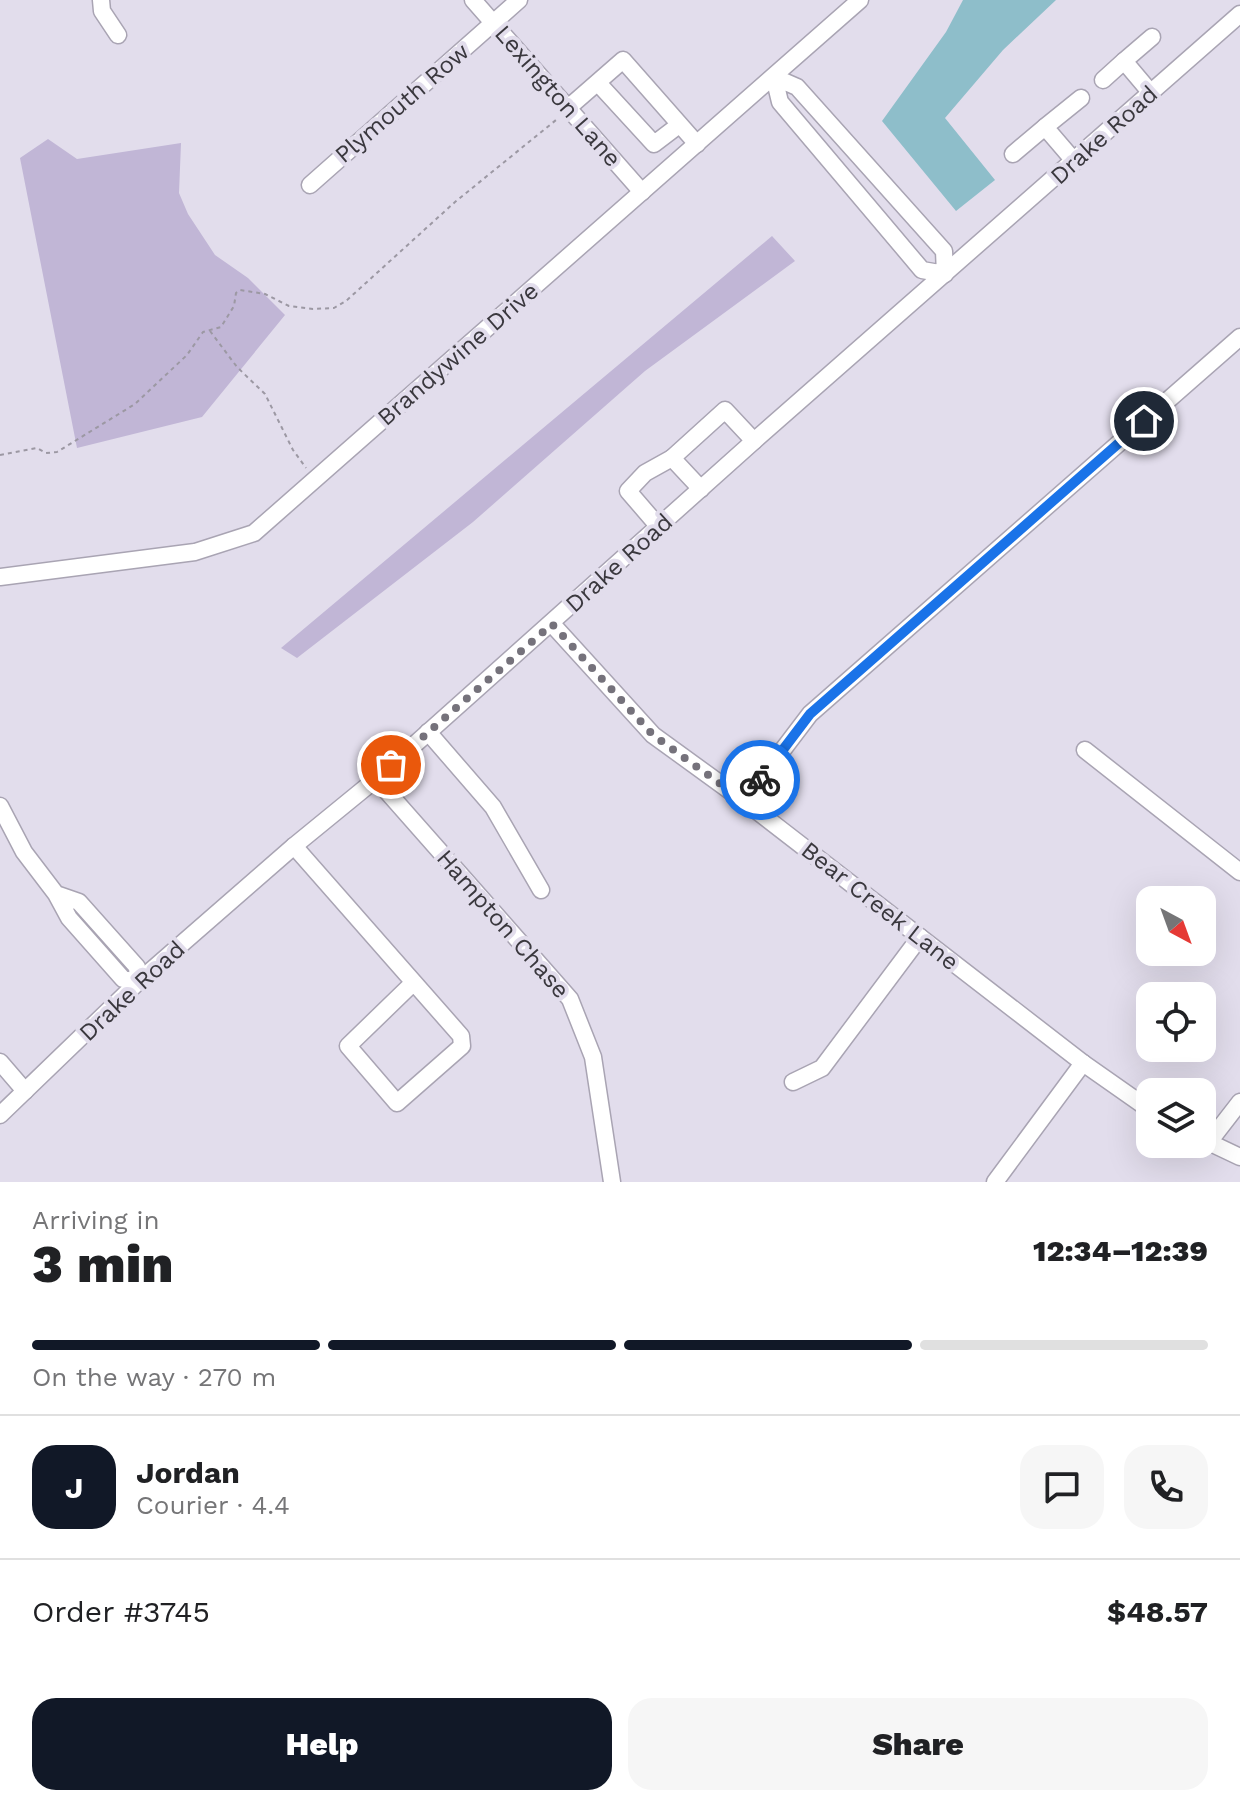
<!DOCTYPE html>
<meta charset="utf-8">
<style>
body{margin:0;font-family:"Work Sans",sans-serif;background:#f6f6f6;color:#202124;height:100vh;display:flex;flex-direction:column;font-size:30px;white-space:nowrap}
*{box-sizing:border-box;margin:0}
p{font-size:26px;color:#757577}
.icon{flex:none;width:44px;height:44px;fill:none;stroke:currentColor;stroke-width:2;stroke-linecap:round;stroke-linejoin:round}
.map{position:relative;height:1182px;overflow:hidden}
.panel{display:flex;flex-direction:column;background:#fff;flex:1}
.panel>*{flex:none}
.needle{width:52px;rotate:139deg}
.buttons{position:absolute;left:1136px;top:886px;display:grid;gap:16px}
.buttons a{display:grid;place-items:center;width:80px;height:80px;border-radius:16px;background:#fff;box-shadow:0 8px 32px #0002;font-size:40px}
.pin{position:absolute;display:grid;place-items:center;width:68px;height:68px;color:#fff;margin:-34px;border:4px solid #fff;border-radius:50%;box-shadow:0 2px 8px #0007}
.courier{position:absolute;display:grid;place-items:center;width:80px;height:80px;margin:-40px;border:6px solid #1a73e8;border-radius:50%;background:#fff;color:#222;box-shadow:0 2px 10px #0007}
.head em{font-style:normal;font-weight:800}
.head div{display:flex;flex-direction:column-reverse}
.head{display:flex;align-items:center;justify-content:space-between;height:136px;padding:0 32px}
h1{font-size:52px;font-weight:800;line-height:60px}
.bar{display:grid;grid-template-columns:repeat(4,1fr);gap:12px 8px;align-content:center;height:96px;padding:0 32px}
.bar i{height:10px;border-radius:6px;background:#e0e0e0}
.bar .active{background:#111827}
.bar p{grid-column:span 4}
.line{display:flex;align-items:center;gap:20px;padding:0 32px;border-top:2px solid #e0e0e0}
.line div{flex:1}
.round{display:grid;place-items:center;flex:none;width:84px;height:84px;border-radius:24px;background:#f6f6f6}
.cta{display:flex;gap:16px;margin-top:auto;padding:16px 32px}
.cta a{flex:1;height:92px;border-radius:24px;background:#111827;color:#fff;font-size:32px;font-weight:800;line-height:92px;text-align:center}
.cta a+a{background:#f6f6f6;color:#202124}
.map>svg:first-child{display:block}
</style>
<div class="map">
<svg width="1240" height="1182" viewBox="0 0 1240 1182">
<rect width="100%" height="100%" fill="#e2ddec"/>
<g fill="#c1b6d6">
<path d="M48,139l29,20 104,-16 -2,50 9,21 27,41 33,23 37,37 -83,102 -125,31 -57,-290z"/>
<path d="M772,236l23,25 -150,110 -172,151 -176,136 -16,-10z"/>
</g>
<path fill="#8ebeca" d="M963,0h93l-53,50 -58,68 50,62 -39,31 -74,-90 64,-89z"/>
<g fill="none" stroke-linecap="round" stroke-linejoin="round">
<defs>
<g id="minor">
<path d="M101,0l1,11 16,24"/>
<path d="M473,0l169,192"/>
<path d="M774,77l23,10 147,164 1,23 -23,-4 -142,-168z"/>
<path d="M1103,80l21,-19"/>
<path d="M598,83l56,61 25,-19"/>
<path d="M1151,93l-27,-32 28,-24"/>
<path d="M568,108l55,-48 74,84"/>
<path d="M1013,154l32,-27"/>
<path d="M1075,162l-30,-35 36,-29"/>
<path d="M310,185l209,-185"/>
<path d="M701,489l-29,-31 53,-48 29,31"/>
<path d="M659,527l-31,-36 17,-18 27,-15"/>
<path d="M0,577l195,-25 59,-19 606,-533"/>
<path d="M552,624l101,111 91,66 339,262 67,47"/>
<path d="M428,732l65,75 48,83"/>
<path d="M1085,750l155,122"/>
<path d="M376,779l194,220 23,58 19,125"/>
<path d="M744,801l66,-87 430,-377"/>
<path d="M0,806l24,46 32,42 13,24 54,61 15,3 -1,-15 -58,-65 -23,-8"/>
<path d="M294,846l167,190 1,10 -65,57 -49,-57 65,-63"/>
<path d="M0,1062l25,29"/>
<path d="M793,1082l29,-14 98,-131"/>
<path d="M0,1115l138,-133 156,-136 82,-67 378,-338 486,-427"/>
<path d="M1202,1139l38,18"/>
<path d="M1209,1142l31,-40"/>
<path d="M995,1182l88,-119"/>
</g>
</defs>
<use href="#minor" stroke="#a9a4b3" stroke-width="19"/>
<g stroke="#9c98a3" stroke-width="2" stroke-dasharray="4 4" stroke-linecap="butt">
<path d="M210,331l27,36 28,27 28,56 13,18"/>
<path d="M0,455l37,-7 9,5 11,-1 78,-48 52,-49 16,-23 18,-5 13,-21 2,-13 4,-3 25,4 24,12 24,3 21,-1 12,-7 109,-99 101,-82"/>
</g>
<use href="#minor" stroke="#fff" stroke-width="16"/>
</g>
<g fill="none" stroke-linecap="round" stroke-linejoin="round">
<path stroke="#75727b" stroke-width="8" stroke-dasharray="0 14.4" d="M391,765l161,-141 101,111 91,66 16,-21"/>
<path stroke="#1a73e8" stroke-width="10" d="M760,780l50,-66 334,-293"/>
</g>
<g text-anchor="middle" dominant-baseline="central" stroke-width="8" stroke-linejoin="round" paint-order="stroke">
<g font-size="24" fill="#3a383e" stroke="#e2ddec">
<text transform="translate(558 96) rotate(49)">Lexington Lane</text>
<text transform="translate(402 103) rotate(-41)">Plymouth Row</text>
<text transform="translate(1104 135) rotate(-42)">Drake Road</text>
<text transform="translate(458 354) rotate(-41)">Brandywine Drive</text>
<text transform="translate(619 563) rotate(-42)">Drake Road</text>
<text transform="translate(880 906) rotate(38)">Bear Creek Lane</text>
<text transform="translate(503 924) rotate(49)">Hampton Chase</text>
<text transform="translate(132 991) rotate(-43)">Drake Road</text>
</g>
</g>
</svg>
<div class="buttons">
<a><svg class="needle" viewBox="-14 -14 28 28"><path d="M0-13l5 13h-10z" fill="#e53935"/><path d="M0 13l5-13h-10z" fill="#757577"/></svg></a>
<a><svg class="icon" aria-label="locate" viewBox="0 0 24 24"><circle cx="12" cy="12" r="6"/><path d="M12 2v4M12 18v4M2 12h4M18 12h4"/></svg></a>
<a><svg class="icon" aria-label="layers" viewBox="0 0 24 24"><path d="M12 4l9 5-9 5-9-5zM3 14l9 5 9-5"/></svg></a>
</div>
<div class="pin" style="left:391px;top:765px;background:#ea580c"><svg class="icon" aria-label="bag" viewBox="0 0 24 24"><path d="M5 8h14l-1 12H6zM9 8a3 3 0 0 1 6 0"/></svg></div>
<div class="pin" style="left:1144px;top:421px;background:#1f2937"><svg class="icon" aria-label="home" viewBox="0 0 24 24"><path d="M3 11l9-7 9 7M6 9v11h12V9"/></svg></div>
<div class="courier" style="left:760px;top:780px"><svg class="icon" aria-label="bike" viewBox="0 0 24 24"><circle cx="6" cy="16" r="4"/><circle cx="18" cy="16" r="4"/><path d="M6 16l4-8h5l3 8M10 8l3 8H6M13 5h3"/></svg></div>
</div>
<section class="panel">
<div class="head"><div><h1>3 min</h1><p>Arriving in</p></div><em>12:34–12:39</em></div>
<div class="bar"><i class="active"></i><i class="active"></i><i class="active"></i><i></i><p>On the way · 270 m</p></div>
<div class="line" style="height:144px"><b class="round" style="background:#111827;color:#fff">J</b><div><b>Jordan</b><p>Courier · 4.4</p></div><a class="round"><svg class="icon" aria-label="chat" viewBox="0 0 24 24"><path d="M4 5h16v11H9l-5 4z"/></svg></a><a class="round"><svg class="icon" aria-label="phone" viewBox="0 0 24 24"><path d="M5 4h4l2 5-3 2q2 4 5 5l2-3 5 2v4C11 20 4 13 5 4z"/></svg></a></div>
<div class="line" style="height:104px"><div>Order #3745</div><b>$48.57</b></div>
<div class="cta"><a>Help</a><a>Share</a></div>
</section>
